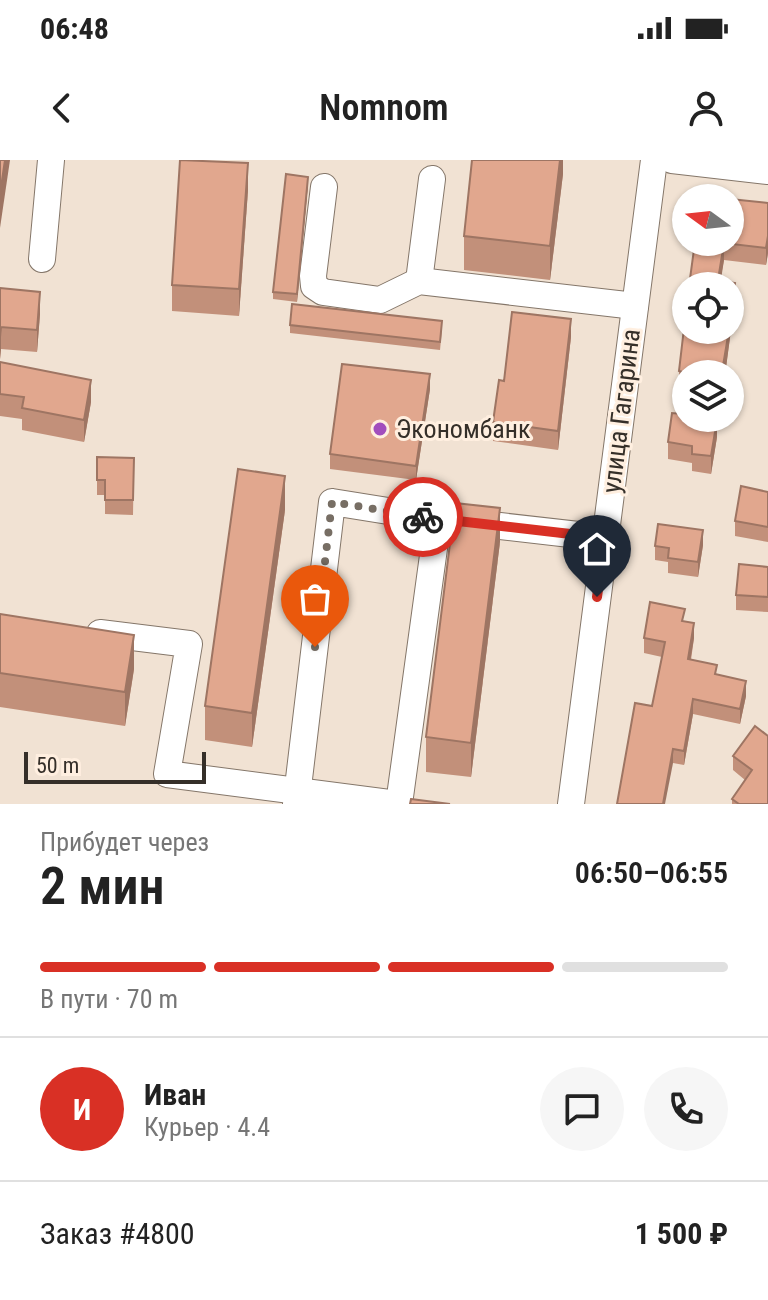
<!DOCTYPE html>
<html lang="ru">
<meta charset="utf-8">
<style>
body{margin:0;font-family:"Roboto Condensed",sans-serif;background:#f6f6f6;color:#222;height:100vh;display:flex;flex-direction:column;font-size:30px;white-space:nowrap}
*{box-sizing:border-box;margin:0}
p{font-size:26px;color:#767676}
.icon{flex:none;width:44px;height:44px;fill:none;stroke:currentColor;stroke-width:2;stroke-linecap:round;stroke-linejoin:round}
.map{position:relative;height:644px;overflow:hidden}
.side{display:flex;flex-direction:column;background:#fff;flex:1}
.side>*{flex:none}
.needle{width:52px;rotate:285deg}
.controls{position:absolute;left:672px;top:24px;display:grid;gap:16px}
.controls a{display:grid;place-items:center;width:72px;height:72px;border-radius:50%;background:#fff;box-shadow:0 2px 6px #0004;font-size:40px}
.scale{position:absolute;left:24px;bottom:20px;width:182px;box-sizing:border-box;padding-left:8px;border:4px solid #352f29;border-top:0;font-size:22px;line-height:28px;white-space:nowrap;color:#352f29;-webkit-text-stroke:6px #ffefe0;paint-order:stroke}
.pin{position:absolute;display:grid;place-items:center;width:68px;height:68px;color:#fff;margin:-82px -34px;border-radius:50% 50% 50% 0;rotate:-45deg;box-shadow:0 0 8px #0007}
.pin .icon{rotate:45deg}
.courier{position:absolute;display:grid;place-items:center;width:80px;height:80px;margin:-40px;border:6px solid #d93025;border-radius:50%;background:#fff;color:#222;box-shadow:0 2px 10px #0007}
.headline em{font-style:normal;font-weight:600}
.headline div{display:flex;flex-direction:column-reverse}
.headline{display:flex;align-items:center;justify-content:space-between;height:136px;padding:0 40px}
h1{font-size:52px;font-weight:600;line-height:60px}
.bar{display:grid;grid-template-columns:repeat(4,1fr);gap:12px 8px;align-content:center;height:96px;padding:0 40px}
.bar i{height:10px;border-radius:6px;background:#e0e0e0}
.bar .current{background:#d93025}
.bar p{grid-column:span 4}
.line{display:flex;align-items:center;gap:20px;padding:0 40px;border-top:2px solid #e0e0e0}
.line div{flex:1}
.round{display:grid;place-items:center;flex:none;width:84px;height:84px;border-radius:42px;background:#f6f6f6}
.status{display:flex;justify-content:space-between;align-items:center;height:56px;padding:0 40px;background:#fff;direction:ltr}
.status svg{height:22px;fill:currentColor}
header{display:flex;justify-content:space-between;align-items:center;height:104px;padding:0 40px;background:#fff;font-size:36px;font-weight:600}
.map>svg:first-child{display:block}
</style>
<div class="status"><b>06:48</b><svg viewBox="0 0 49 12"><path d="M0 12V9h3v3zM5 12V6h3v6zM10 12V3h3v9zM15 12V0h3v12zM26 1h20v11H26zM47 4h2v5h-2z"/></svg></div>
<header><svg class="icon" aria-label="back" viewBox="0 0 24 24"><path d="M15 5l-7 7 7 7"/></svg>Nomnom<svg class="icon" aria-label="person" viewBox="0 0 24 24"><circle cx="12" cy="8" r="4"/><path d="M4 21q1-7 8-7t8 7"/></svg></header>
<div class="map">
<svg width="768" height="644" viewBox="0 0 768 644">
<rect width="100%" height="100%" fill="#f1e2d3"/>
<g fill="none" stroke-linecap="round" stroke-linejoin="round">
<defs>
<g id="minor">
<path d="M672,0l96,11"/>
<path d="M324,27l-11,89 1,10 9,6 57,8 39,-19 216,25"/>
<path d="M42,99l9,-99"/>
<path d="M419,121l13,-102"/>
<path d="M100,473l89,11 -22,130 230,30"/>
<path d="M296,644l36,-302 106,17 167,19"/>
<path d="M399,644l39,-285"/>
<path d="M571,644l83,-644"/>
</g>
</defs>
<use href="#minor" stroke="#847669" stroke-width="28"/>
<use href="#minor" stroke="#fff" stroke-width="26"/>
</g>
<g fill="#c2907a">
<path d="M560,0h3v14l-13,106 -86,-10v-34z"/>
<path d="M308,24l-11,118 -24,-3v-7z"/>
<path d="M248,30l-9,126 -67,-5v-26z"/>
<path d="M768,43v50l-2,12 -42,-5 -4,21 15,19 -10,74h-39v16l-7,-1v-18l16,-129z"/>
<path d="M0,128l40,26 -3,38 -36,-3 -1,10z"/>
<path d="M290,165l152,4 -2,21 -150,-17z"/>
<path d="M571,177l-13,113 -65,-9v-19l11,-41z"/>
<path d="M0,202l91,40 -7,40 -62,-12v-11l-22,-3z"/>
<path d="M430,229l-14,91 -86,-11v-15z"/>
<path d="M682,254l35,23 -6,37 -19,-3v-8l-24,-4v-17z"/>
<path d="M97,297l37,1 -1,57 -28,-1v-19h-8z"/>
<path d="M768,332v50l-33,-6v-15z"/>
<path d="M285,350l-33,237 -47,-7v-34z"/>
<path d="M500,382l-29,235 -45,-5v-35z"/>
<path d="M703,385l-5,32 -30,-4v-11l-13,-2v-14z"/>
<path d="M768,407v45l-32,-2v-15z"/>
<path d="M0,454l134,55 -9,57 -125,-19z"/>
<path d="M685,462l9,16 -3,22 26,15 29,21 -6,28 -47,-10 -9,51 -11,-2 -21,-57 10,-49 -18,-4v-15z"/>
<path d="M768,576v68h-36v-5l13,-19 -12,-10v-14z"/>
</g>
<g fill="#9e7563">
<path d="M5,0h5l-10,68v-34z"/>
<path d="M560,0h3v14l-13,106v-34z"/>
<path d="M248,3v27l-9,126v-27z"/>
<path d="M308,17v7l-11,118v-8z"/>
<path d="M768,76v17l-2,12v-17z"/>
<path d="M724,83v17l-4,26 -2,-6z"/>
<path d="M735,123v17l-9,68 -1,6h-3l7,-44h1v-11z"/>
<path d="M40,132v22l-3,38v-22z"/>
<path d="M571,159v18l-13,113v-19z"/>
<path d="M1,167v22l-1,10v-22z"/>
<path d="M430,214v15l-14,91v-14z"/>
<path d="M91,220v22l-7,40v-22z"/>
<path d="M717,260v17l-6,37v-18z"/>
<path d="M285,316v34l-33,237v-34z"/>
<path d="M500,348v34l-29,235v-34z"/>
<path d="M703,370v15l-5,32v-15z"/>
<path d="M694,463v15l-6,36v-15z"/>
<path d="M134,475v34l-9,57v-34z"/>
<path d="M746,521v15l-6,28v-15z"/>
<path d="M693,539v15l-9,51v-14z"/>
<path d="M673,589v14l-8,41h-2z"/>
</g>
<g fill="#e1a78e" stroke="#9e7563" stroke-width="2">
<path d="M0,0h5l-5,34z"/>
<path d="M180,0l68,3 -9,126 -67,-4z"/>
<path d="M472,0h88l-10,86 -86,-10z"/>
<path d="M286,14l22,3 -11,117 -24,-2z"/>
<path d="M701,35l24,3h-25z"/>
<path d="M730,39l38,4v33l-2,12 -42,-5 -6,37 17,3 -5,36v-33h-41l6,-44h35z"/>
<path d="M0,128l40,4 -3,38 -36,-3 -1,10z"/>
<path d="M292,144l150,17 -2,21 -150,-17z"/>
<path d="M686,151v19h43l-7,42 -13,-2 -1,4h-17l-12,-3z"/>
<path d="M512,152l59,7 -13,112 -65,-9 6,-42 5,1z"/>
<path d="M0,202l91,18 -7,40 -62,-12 2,-11 -24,-3z"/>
<path d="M342,204l88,10 -14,92 -86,-12z"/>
<path d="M686,238v20h20l11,2 -6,36 -19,-2v-8l-24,-4 4,-29 10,1z"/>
<path d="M97,297l37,1 -1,42h-28v-20h-8z"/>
<path d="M238,309l47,7 -33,237 -47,-7z"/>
<path d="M741,326l27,6v35l-33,-6z"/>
<path d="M455,343l45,5 -29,235 -45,-6z"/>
<path d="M658,364l45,6 -5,32 -30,-4 1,-10 -14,-2z"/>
<path d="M739,404l29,3v30l-32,-2z"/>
<path d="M650,442l35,7 -3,12 12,2 -6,36 29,6 -2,9 31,7 -6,28 -47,-10 -9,52 -11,-2 -10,55h-46l18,-101 17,3 13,-64 -21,-4z"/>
<path d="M0,454l134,21 -9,57 -125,-19z"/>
<path d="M755,566l13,10v68h-29l-7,-5 20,-29 -19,-14z"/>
<path d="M411,639l39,5h-40z"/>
</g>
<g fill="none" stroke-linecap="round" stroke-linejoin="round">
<path stroke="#776e64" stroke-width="8" stroke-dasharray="0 14.4" d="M315,487l17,-145 91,15"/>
<path stroke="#d93025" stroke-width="10" d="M423,357l182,21 -8,59"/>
</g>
<circle fill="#a24ebd" stroke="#ffefe0" stroke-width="3" cx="380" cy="269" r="8"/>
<g text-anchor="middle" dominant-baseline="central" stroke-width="6" stroke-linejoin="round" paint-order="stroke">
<g font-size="26" fill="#352f29" stroke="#ffefe0">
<text transform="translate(621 251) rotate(-83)">улица Гагарина</text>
</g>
<g font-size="26" fill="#352f29" stroke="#ffefe0" text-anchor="start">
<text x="396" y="269">Экономбанк</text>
</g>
</g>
</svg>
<div class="controls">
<a><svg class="needle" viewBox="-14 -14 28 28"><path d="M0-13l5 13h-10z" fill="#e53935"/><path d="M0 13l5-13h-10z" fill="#767676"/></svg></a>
<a><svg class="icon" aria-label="locate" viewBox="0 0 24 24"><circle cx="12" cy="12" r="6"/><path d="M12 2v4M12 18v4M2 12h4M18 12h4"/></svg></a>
<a><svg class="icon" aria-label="layers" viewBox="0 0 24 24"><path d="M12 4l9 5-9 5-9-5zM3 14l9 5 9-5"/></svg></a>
</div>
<div class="scale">50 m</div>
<div class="pin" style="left:315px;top:487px;background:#ea580c"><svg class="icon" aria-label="bag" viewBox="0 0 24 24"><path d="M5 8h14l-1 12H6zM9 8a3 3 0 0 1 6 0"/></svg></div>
<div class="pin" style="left:597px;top:437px;background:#1f2937"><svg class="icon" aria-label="home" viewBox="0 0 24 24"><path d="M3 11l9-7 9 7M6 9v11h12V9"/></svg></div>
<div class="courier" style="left:423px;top:357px"><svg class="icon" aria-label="bike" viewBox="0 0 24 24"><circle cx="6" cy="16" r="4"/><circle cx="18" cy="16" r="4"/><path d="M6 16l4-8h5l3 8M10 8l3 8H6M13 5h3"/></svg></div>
</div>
<section class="side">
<div class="headline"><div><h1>2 мин</h1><p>Прибудет через</p></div><em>06:50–06:55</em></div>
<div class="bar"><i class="current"></i><i class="current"></i><i class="current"></i><i></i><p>В пути · 70 m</p></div>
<div class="line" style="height:144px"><b class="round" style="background:#d93025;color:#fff">И</b><div><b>Иван</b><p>Курьер · 4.4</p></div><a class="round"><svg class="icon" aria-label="chat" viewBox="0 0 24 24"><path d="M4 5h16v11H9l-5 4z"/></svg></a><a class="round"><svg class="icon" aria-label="phone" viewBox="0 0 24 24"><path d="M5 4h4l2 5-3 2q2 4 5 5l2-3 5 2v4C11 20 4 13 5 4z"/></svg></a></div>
<div class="line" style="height:104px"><div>Заказ #4800</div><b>1 500 ₽</b></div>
</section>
